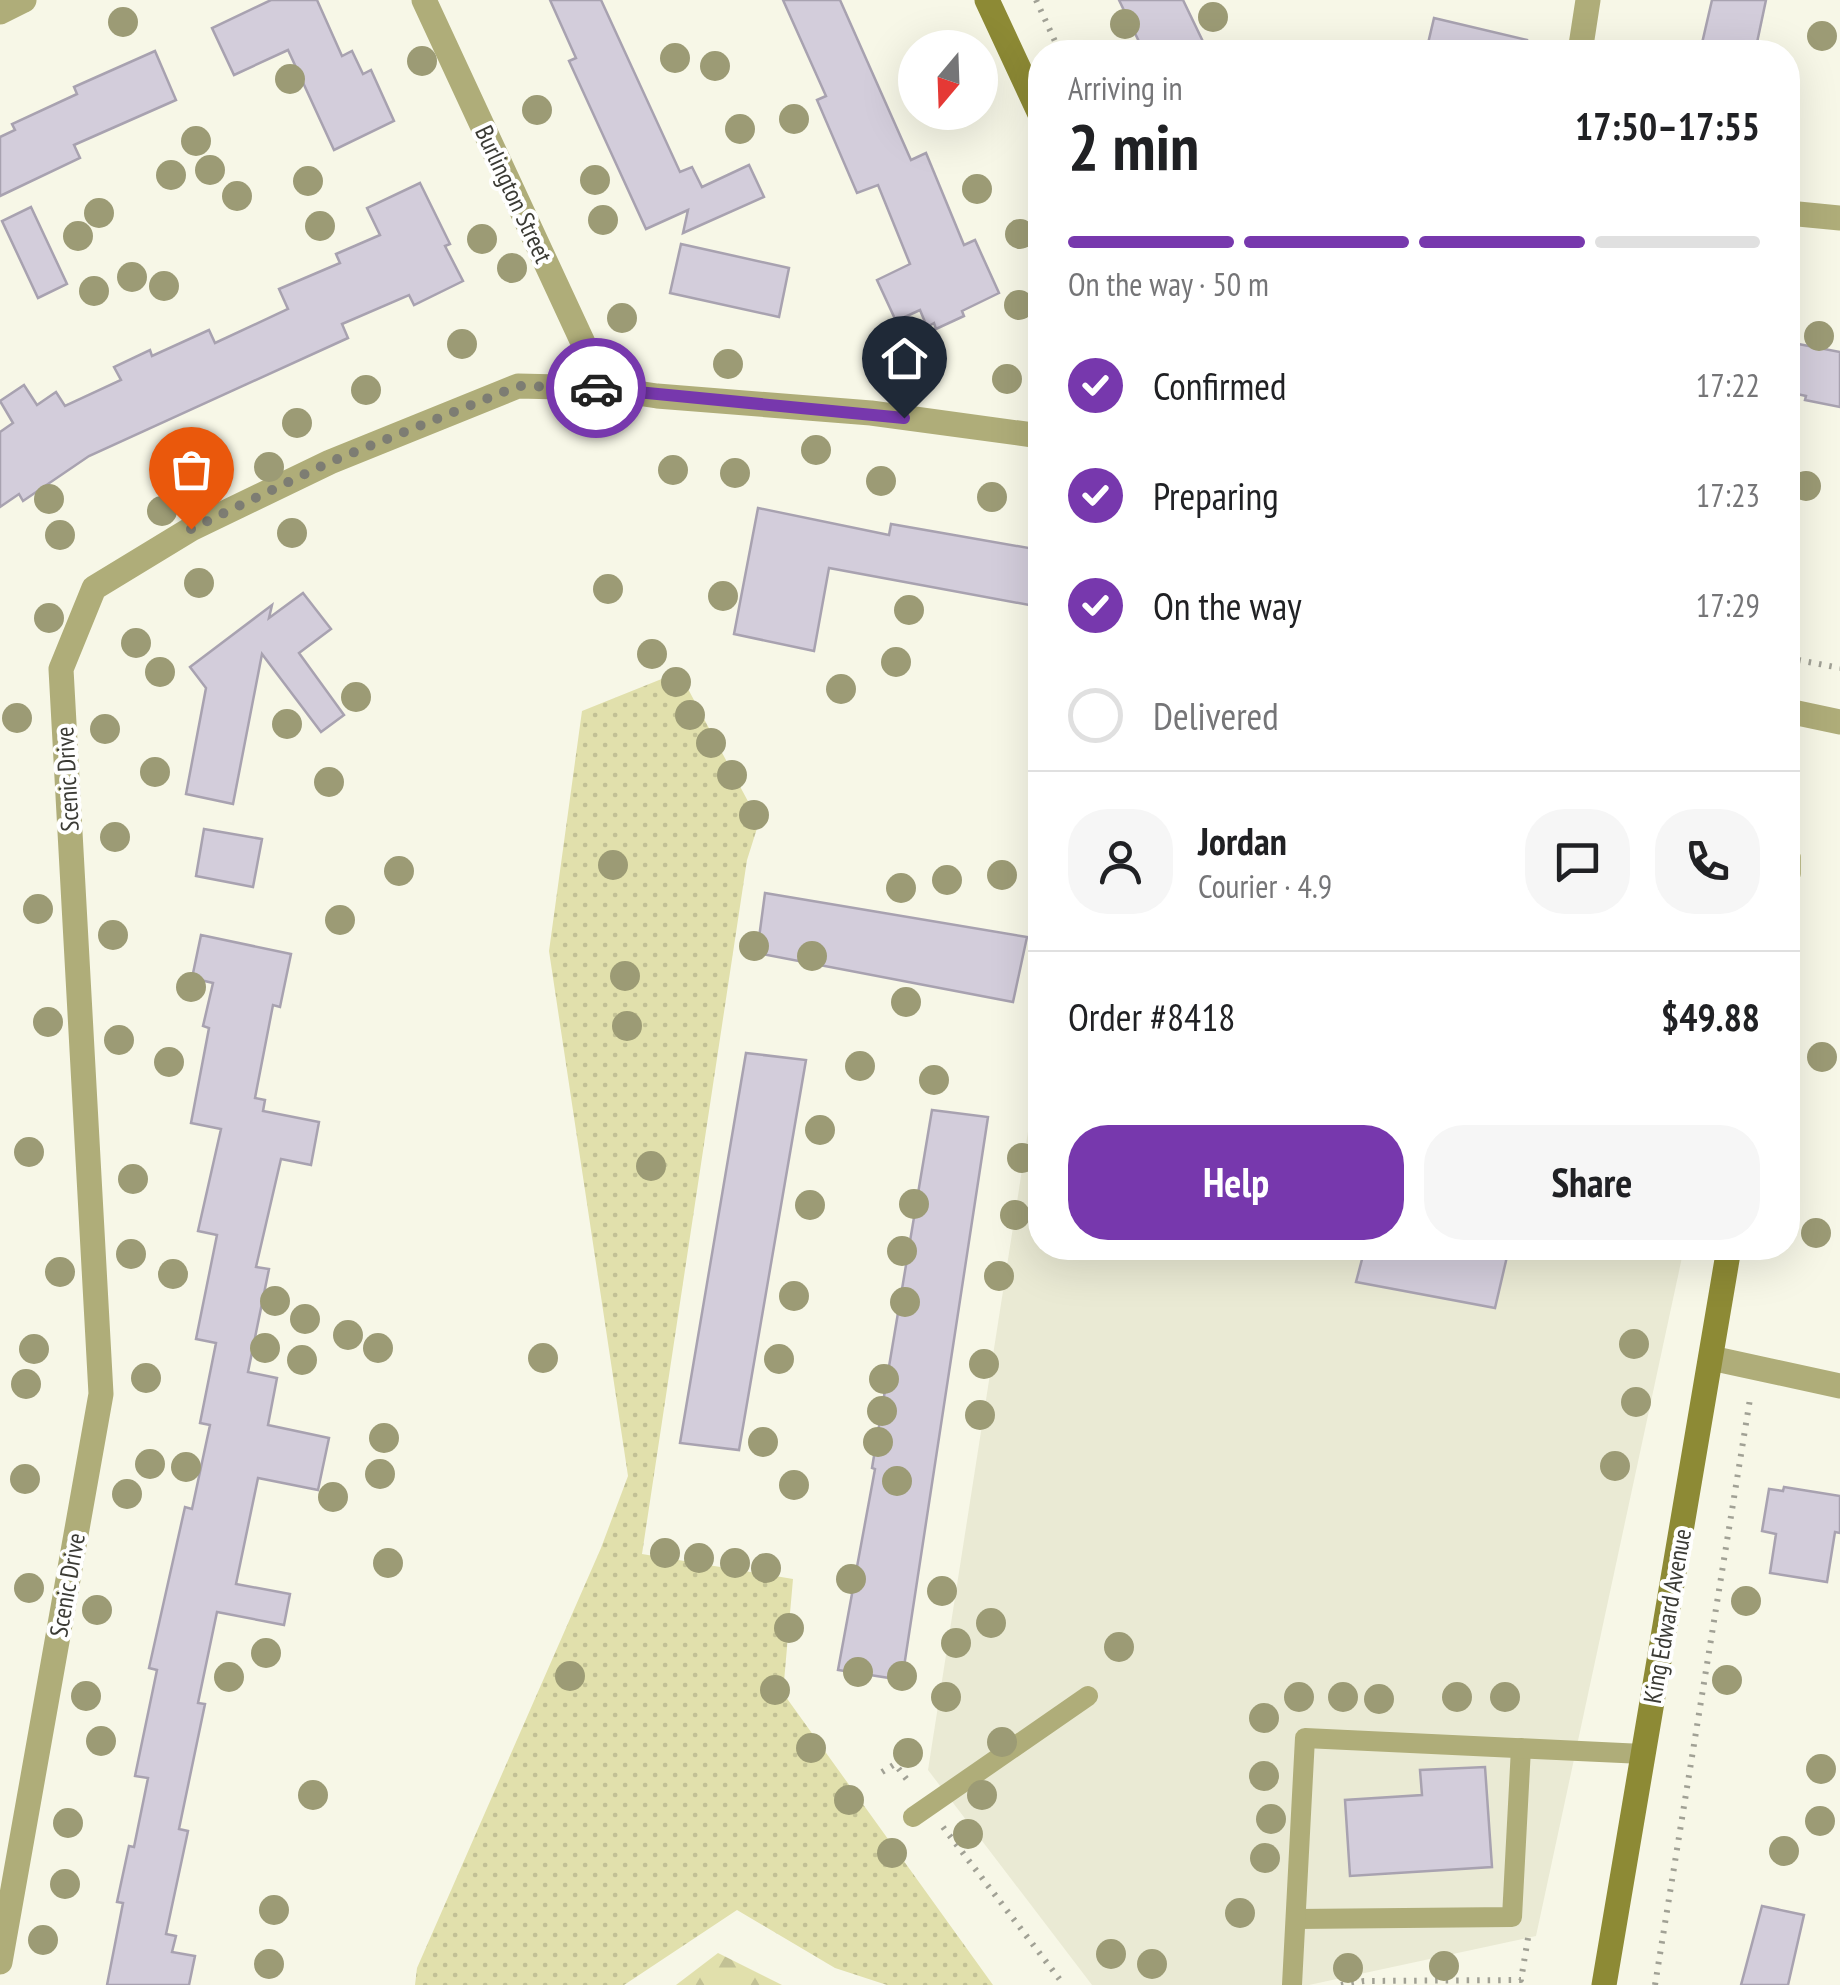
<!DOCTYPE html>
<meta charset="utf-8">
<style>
body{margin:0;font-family:"PT Sans Narrow",sans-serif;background:#f6f6f6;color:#202124;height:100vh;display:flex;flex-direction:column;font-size:38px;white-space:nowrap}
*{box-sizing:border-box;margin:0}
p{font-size:32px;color:#757577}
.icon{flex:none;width:55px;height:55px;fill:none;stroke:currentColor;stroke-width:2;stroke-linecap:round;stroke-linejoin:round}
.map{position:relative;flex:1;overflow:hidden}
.sheet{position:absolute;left:1028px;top:40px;width:772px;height:1220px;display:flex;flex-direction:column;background:#fff;border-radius:40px;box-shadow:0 10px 40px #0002}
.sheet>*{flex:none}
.needle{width:65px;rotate:199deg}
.controls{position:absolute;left:898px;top:30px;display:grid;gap:20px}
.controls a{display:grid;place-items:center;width:100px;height:100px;border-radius:50%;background:#fff;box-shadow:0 10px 40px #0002;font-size:50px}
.pin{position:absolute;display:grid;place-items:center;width:85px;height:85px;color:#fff;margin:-102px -42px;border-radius:50% 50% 50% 0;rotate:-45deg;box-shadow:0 0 10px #0007}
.pin .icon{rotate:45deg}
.courier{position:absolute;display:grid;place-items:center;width:100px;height:100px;margin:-50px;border:8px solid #7738ad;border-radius:50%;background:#fff;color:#222;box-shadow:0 2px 12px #0007}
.summary em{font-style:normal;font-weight:800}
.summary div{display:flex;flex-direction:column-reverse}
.summary{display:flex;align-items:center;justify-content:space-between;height:170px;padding:0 40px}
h1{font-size:65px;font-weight:800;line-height:75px}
.bar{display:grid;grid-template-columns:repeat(4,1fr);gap:15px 10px;align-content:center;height:120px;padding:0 40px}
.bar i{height:12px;border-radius:8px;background:#e0e0e0}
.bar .selected{background:#7738ad}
.bar p{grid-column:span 4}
.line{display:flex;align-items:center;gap:25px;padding:0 40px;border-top:2px solid #e0e0e0}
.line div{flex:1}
.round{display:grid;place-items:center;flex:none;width:105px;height:105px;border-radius:40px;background:#f6f6f6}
ol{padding:0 40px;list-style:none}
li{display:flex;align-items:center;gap:30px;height:110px}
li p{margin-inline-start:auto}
li .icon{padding:10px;border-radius:50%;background:#7738ad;color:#fff;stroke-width:4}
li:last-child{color:#757577}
li i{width:55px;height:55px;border:5px solid #e0e0e0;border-radius:50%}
.primary-button{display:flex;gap:20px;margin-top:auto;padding:20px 40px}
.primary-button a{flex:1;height:115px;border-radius:40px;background:#7738ad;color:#fff;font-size:40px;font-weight:800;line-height:115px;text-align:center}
.primary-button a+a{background:#f6f6f6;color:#202124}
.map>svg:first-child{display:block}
</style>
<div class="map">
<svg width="1840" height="1985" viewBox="0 0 1840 1985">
<defs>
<pattern id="grass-dots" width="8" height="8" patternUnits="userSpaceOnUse" patternTransform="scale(2.5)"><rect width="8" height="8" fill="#e1e0ac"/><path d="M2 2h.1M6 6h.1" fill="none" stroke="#c2c195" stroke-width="1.8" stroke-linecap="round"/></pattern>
<pattern id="forest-firs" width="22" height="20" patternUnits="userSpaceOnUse" patternTransform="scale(2.5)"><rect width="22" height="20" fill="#e1e0ac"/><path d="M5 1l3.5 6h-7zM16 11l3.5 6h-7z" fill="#c2c195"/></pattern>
</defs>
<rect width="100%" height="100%" fill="#f7f7e7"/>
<path fill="#eaead4" d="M1040,1055v193h644l-148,688 -227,49h-217l-164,-215z"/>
<path fill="url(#grass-dots)" d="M679,672l80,150 -12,38 -105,694 151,25 -10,114 210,292h-106l-52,-17 -98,-58 -113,75h-209l2,-17 184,-420 27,-72 -79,-525 33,-240z"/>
<path fill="url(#forest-firs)" d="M718,1953l64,32h-106z"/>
<g fill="#d3cddb" stroke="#a8a2b0" stroke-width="2.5">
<path d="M271,0h46l25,56 10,-5 11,23 8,-4 23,51 -60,29 -46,-100 -54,25 -22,-47z"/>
<path d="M550,0h51l79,172 12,-5 10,20 47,-22 15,32 -81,36 5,-23 -42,19 -77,-168 7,-3z"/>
<path d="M783,0h57l71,160 15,-7 38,92 11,-5 24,53 -37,18 2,5 -28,13 -2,-6 -7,4 -7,-17 -24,11 -19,-41 33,-16 -32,-79 -21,8 -40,-93 9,-4z"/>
<path d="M1119,0h64l25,52h-64z"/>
<path d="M1712,0h54l-11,52h-55z"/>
<path d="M1434,18l93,22 -1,12h-100z"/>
<path d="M155,51l21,49 -102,45 6,13 -80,38v-59l15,-7 -3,-6 65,-30 -3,-7z"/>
<path d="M420,183l30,61 -5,2 18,35 -49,24 -5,-10 -67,29 6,14 -259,118 -66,45 -4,-7 -19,13v-75l13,-9 -13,-22 24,-16 13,20 19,-13 9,14 56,-26 -7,-13 36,-17 2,6 57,-26 6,13 73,-34 -9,-20 61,-26 -4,-9 44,-19 -13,-27z"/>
<path d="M31,207l36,77 -29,14 -36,-77z"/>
<path d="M681,244l108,24 -10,49 -109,-24z"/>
<path d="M1788,342l52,10v55l-35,-7 1,-4 -18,-4z"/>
<path d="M758,508l131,27 2,-11 149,26v57l-211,-39 -15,83 -80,-17z"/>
<path d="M303,593l28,36 -32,24 45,62 -23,17 -59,-78 -29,150 -47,-10 20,-106 -16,-21 82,-62 -3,13z"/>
<path d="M204,829l58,10 -9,48 -57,-11z"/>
<path d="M765,893l262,44 -14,65 -256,-49z"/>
<path d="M201,935l90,19 -11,53 -7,-2 -18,93 10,2 -2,11 56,11 -8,43 -30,-6 -25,108 13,2 -21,103 29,6 -9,47 61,13 -11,52 -60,-12 -22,106 54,10 -6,31 -67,-13 -19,91 7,1 -26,125 9,2 -22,103 10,2 -4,16 23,4 -6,29h-82l16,-82 -6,-1 12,-56 5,1 14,-69 -13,-2 22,-106 -8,-2 36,-161 7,2 18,-84 -10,-2 16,-80 -20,-4 21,-104 -19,-4 23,-102 -30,-6 18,-95 -6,-2 10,-43 -21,-5z"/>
<path d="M746,1053l60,7 -67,390 -59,-7z"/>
<path d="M932,1110l56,7 -86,563 -64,-10 37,-201 -3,-1z"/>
<path d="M1365,1248h144l-14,60 -139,-26z"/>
<path d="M1784,1487l56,9v37l-5,-1 -8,50 -57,-9 6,-39 -14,-3 7,-42 14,2z"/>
<path d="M1485,1767l7,100 -142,9 -5,-76 77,-5 -2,-25z"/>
<path d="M1762,1906l42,9 -16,70h-47z"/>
</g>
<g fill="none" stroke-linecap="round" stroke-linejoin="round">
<g stroke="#a1a195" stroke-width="6" stroke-dasharray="2.5 8" stroke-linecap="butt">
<path d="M1036,0l24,52"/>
<path d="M1788,658l52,10"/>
<path d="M882,1772l13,-8 16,21"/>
<path d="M943,1827l121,158"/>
<path d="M1341,1985l23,-4 157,-1 7,-42"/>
<path d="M1655,1985l95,-586"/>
</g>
<g stroke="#afad79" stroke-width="20">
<path d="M913,1817l175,-121"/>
<path d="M1296,1919l216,-2 9,-169"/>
<path d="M1292,1985l13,-247 338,16"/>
</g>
<g stroke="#afad79" stroke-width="25">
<path d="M424,0l180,388"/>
<path d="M0,12l24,-12"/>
<path d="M1580,52l8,-52"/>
<path d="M1788,213l52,5"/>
<path d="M1788,711l52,11"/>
<path d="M1711,1358l129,28"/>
<path d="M0,1962l101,-568 -40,-725 33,-81 97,-59 139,-67 188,-76 86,2 53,8 214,17 169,23"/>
</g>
<g stroke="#8d8a35" stroke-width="25">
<path d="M987,0l53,114"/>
<path d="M1788,857v17"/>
<path d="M1604,1985l125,-737"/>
</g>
</g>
<g fill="#9c9b75">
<circle cx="1213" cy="17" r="15"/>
<circle cx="123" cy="22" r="15"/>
<circle cx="1125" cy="24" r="15"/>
<circle cx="1822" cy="36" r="15"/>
<circle cx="675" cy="58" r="15"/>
<circle cx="422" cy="61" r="15"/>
<circle cx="715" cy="66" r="15"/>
<circle cx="290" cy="79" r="15"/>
<circle cx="537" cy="110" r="15"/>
<circle cx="794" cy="119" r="15"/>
<circle cx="740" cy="129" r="15"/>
<circle cx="196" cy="141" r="15"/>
<circle cx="210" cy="170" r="15"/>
<circle cx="171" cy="175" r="15"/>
<circle cx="595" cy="180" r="15"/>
<circle cx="308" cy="181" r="15"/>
<circle cx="977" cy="189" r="15"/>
<circle cx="237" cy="196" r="15"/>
<circle cx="99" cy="213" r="15"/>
<circle cx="603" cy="220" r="15"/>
<circle cx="320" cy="226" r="15"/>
<circle cx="1020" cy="234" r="15"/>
<circle cx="78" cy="236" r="15"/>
<circle cx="482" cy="239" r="15"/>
<circle cx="512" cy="268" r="15"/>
<circle cx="132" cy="277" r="15"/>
<circle cx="164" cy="286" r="15"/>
<circle cx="94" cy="291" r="15"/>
<circle cx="1019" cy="305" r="15"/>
<circle cx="622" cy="318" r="15"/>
<circle cx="1819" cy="336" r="15"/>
<circle cx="462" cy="344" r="15"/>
<circle cx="728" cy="364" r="15"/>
<circle cx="881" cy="366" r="15"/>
<circle cx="1007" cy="379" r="15"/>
<circle cx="366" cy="390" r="15"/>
<circle cx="297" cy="423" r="15"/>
<circle cx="816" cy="450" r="15"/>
<circle cx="269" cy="467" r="15"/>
<circle cx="673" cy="470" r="15"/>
<circle cx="735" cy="473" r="15"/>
<circle cx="881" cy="481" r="15"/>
<circle cx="1806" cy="486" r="15"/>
<circle cx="992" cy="497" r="15"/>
<circle cx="49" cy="499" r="15"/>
<circle cx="162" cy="511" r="15"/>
<circle cx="292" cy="533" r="15"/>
<circle cx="60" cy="535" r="15"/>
<circle cx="199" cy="583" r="15"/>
<circle cx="608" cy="589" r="15"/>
<circle cx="723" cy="596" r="15"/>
<circle cx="909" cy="610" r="15"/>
<circle cx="49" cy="618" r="15"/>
<circle cx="136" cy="643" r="15"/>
<circle cx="652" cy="654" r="15"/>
<circle cx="896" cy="662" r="15"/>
<circle cx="160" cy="672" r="15"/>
<circle cx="676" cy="682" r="15"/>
<circle cx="841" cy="689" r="15"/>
<circle cx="356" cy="697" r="15"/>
<circle cx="690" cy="715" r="15"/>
<circle cx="17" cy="718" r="15"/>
<circle cx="287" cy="724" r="15"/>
<circle cx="105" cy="729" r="15"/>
<circle cx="711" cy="743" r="15"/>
<circle cx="155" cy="772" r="15"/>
<circle cx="732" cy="775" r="15"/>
<circle cx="329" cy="782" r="15"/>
<circle cx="754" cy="815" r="15"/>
<circle cx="115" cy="837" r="15"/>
<circle cx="613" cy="865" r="15"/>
<circle cx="399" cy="871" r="15"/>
<circle cx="1002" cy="875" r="15"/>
<circle cx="947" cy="880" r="15"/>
<circle cx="901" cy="888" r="15"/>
<circle cx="38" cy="909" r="15"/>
<circle cx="340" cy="920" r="15"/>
<circle cx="113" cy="935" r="15"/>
<circle cx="754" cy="946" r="15"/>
<circle cx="812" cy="956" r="15"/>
<circle cx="625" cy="976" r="15"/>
<circle cx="191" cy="987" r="15"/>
<circle cx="906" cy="1002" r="15"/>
<circle cx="48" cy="1022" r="15"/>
<circle cx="627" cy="1026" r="15"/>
<circle cx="119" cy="1040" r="15"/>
<circle cx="1822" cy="1057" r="15"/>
<circle cx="169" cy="1062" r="15"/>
<circle cx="860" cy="1066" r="15"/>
<circle cx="934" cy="1080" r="15"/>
<circle cx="820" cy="1130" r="15"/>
<circle cx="29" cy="1152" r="15"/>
<circle cx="1022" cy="1158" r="15"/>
<circle cx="651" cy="1166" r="15"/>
<circle cx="133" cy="1179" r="15"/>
<circle cx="914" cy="1204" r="15"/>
<circle cx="810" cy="1205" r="15"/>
<circle cx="1015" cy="1215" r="15"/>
<circle cx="1816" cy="1233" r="15"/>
<circle cx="902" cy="1251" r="15"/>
<circle cx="131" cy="1254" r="15"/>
<circle cx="60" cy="1272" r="15"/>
<circle cx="173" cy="1274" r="15"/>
<circle cx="999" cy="1276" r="15"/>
<circle cx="794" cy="1296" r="15"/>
<circle cx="275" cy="1301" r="15"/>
<circle cx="905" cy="1302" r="15"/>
<circle cx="305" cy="1319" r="15"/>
<circle cx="348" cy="1335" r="15"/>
<circle cx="1634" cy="1344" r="15"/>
<circle cx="265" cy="1348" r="15"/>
<circle cx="378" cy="1348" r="15"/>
<circle cx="34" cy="1349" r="15"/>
<circle cx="543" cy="1358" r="15"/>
<circle cx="779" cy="1359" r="15"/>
<circle cx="302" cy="1360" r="15"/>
<circle cx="984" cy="1364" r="15"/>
<circle cx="146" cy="1378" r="15"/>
<circle cx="884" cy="1379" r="15"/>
<circle cx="26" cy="1384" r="15"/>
<circle cx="1636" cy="1402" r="15"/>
<circle cx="882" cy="1411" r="15"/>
<circle cx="980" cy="1415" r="15"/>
<circle cx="384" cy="1438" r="15"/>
<circle cx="763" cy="1442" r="15"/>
<circle cx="878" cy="1442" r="15"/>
<circle cx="150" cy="1464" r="15"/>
<circle cx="1615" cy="1466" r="15"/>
<circle cx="186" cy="1467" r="15"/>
<circle cx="380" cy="1474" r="15"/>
<circle cx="25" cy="1479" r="15"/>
<circle cx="897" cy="1481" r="15"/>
<circle cx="794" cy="1485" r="15"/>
<circle cx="127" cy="1494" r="15"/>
<circle cx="333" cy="1497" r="15"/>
<circle cx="665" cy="1553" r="15"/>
<circle cx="699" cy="1558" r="15"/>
<circle cx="388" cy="1563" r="15"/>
<circle cx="735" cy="1563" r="15"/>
<circle cx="766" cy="1568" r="15"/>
<circle cx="851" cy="1579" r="15"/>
<circle cx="29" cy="1588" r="15"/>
<circle cx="942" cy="1591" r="15"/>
<circle cx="1746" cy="1601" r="15"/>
<circle cx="97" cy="1610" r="15"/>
<circle cx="991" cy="1623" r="15"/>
<circle cx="789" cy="1628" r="15"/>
<circle cx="956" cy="1643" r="15"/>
<circle cx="1119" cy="1647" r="15"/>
<circle cx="266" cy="1653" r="15"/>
<circle cx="858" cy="1672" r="15"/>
<circle cx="570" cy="1676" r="15"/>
<circle cx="902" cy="1676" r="15"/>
<circle cx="229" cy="1677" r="15"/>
<circle cx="1727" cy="1680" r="15"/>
<circle cx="775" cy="1690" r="15"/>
<circle cx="86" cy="1696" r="15"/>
<circle cx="946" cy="1697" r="15"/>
<circle cx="1299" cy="1697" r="15"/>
<circle cx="1343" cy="1697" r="15"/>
<circle cx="1457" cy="1697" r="15"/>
<circle cx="1505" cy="1697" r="15"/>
<circle cx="1379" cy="1699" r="15"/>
<circle cx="1264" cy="1718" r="15"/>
<circle cx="101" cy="1741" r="15"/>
<circle cx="1002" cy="1742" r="15"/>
<circle cx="811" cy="1748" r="15"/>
<circle cx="908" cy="1753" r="15"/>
<circle cx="1821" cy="1769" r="15"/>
<circle cx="1264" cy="1776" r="15"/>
<circle cx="313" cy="1795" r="15"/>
<circle cx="982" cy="1795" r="15"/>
<circle cx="849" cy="1800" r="15"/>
<circle cx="1271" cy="1819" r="15"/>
<circle cx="1820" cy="1821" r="15"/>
<circle cx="68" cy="1823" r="15"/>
<circle cx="968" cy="1834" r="15"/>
<circle cx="1784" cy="1851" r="15"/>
<circle cx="892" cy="1853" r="15"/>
<circle cx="1265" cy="1858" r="15"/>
<circle cx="65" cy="1884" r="15"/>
<circle cx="274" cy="1910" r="15"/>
<circle cx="1240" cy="1913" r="15"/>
<circle cx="43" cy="1940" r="15"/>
<circle cx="1111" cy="1954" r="15"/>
<circle cx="269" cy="1964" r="15"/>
<circle cx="1152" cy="1964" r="15"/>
<circle cx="1444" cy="1966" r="15"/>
<circle cx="1348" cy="1968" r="15"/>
</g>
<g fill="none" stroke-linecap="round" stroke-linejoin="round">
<path stroke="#7d7d73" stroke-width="10" stroke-dasharray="0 18" d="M191,529l139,-67 188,-76 78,2"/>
<path stroke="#7738ad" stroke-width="12" d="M596,388l308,30"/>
</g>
<g text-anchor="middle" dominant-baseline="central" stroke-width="8" stroke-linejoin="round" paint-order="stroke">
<g font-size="25" fill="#3b3b35" stroke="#fff">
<text transform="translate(514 194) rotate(65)">Burlington Street</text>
<text transform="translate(67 779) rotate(-93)">Scenic Drive</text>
<text transform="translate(67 1585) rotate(-80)">Scenic Drive</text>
<text transform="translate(1667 1616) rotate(-80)">King Edward Avenue</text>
</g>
</g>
</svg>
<div class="controls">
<a><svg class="needle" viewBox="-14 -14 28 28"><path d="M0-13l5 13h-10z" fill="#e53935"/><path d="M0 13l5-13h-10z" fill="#757577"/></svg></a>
</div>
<div class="pin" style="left:191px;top:529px;background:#ea580c"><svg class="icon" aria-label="bag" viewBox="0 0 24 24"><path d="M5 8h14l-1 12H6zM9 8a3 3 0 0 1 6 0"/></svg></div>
<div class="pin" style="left:904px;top:418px;background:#1f2937"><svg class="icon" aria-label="home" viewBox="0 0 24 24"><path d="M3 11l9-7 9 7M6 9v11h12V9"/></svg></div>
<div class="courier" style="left:596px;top:388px"><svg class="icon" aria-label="car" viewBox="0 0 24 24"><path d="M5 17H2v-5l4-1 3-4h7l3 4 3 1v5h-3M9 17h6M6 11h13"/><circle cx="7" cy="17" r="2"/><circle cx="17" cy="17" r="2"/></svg></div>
<section class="sheet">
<div class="summary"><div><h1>2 min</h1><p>Arriving in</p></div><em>17:50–17:55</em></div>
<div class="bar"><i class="selected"></i><i class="selected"></i><i class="selected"></i><i></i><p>On the way · 50 m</p></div>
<ol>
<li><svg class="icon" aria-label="check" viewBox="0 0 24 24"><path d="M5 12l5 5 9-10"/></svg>Confirmed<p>17:22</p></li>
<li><svg class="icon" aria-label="check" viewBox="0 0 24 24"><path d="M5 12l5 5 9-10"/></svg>Preparing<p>17:23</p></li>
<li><svg class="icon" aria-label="check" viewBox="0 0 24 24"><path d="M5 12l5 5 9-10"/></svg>On the way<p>17:29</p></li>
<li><i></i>Delivered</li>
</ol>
<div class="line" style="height:180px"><a class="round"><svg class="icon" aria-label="person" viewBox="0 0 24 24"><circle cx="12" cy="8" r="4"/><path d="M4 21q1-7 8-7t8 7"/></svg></a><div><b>Jordan</b><p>Courier · 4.9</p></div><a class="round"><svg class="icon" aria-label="chat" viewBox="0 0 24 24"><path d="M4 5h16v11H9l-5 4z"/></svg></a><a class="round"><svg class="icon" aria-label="phone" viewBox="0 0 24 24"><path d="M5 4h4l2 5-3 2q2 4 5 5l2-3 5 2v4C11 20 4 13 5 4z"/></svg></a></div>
<div class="line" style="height:130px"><div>Order #8418</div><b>$49.88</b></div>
<div class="primary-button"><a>Help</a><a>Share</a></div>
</section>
</div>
